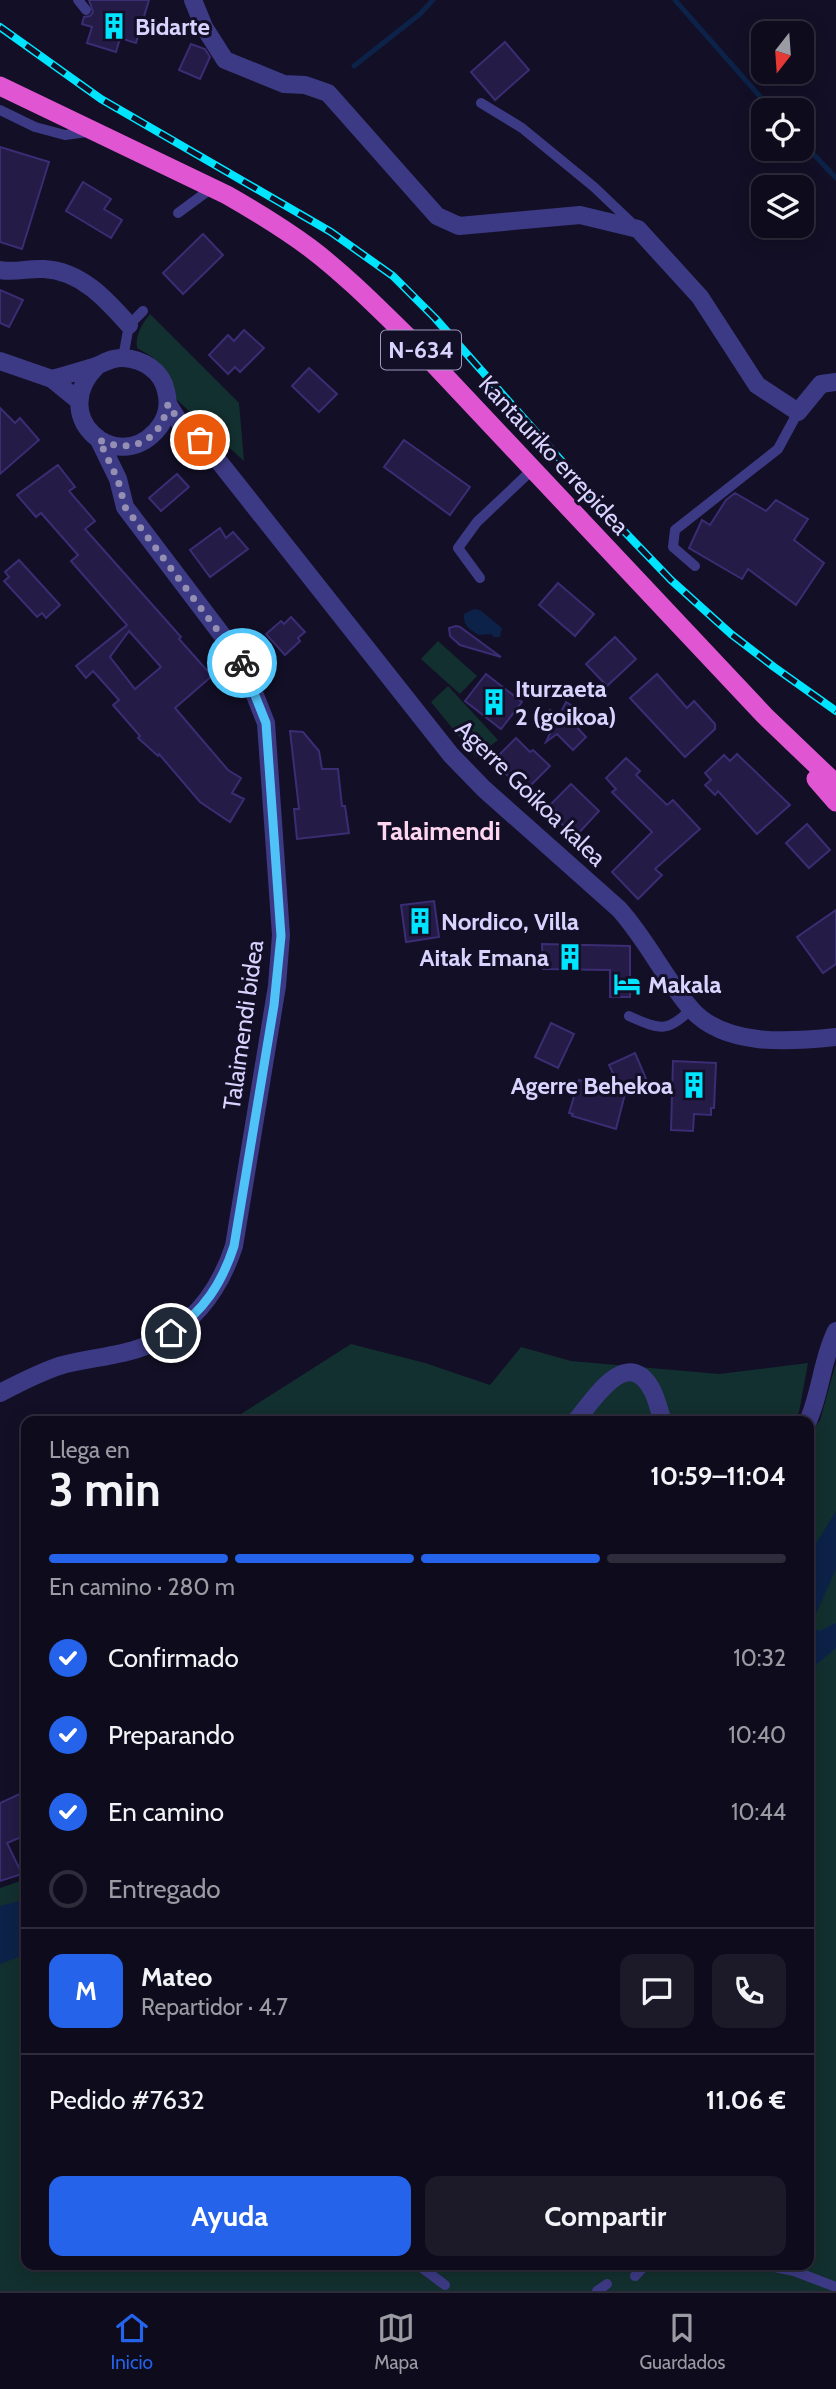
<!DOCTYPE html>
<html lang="es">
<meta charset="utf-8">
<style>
body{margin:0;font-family:Cabin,sans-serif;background:#1c1929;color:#f1f3f6;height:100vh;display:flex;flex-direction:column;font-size:26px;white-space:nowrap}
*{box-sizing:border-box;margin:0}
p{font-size:23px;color:#9b9ba3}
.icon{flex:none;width:38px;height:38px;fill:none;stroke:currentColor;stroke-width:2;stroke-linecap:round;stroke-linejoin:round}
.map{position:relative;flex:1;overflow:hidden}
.drawer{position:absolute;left:21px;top:1416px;width:793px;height:854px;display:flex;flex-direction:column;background:#0e0b1c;border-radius:14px;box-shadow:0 4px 18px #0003,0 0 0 2px #2e2b3b}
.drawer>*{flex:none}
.needle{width:46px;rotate:197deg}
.controls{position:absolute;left:751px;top:21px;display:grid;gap:14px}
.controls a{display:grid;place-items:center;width:63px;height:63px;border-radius:14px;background:#0e0b1c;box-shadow:0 4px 18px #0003,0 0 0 2px #2e2b3b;font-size:35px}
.pin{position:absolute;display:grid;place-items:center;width:60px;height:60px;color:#fff;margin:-30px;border:4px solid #fff;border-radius:50%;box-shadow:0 2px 7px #0007}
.courier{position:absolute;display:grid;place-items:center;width:70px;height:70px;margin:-35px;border:5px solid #4fc3f7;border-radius:50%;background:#fff;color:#222;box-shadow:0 2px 9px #0007}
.head em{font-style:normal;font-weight:800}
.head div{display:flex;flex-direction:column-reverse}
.head{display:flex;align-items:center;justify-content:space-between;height:119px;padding:0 28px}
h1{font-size:46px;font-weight:800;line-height:52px}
.bar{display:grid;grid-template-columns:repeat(4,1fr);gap:10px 7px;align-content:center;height:84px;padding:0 28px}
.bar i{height:9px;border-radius:5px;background:#2e2b3b}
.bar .selected{background:#2563eb}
.bar p{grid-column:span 4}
.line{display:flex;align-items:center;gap:18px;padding:0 28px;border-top:2px solid #2e2b3b}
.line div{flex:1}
.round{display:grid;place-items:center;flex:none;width:74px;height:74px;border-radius:14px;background:#1c1929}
ol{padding:0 28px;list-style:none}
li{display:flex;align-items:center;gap:21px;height:77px}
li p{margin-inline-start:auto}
li .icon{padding:7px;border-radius:50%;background:#2563eb;color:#fff;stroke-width:4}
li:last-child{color:#9b9ba3}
li i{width:38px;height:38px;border:4px solid #2e2b3b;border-radius:50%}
.action{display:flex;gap:14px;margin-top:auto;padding:14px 28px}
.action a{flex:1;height:80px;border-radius:14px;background:#2563eb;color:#fff;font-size:28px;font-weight:800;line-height:80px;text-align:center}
.action a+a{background:#1c1929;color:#f1f3f6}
.menu{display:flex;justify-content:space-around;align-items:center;height:98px;border-top:2px solid #2e2b3b;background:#0e0b1c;font-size:19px;color:#9b9ba3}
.menu a{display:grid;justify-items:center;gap:4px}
.menu .selected{color:#2563eb}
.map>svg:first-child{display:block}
</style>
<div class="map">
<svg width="836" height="2291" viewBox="0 0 836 2291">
<rect width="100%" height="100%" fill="#130f26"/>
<g fill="#12302f">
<path d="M150,314l89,89 5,58 -68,-62 -12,-31 -13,-12 -14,-8c-2,-13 5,-24 13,-34z"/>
<path d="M438,641l39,35 -17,18 -39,-35z"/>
<path d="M448,686l50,54 -22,17 -45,-55z"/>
<path d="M351,1344l74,19 65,22 31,-38 50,14 148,13 89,-11 -9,49 -6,9h-563z"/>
<path d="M836,1363v928h-836v-403l26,-9v385h782v-827l12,-17z"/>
</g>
<g fill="#0c2248">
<path d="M474,609l6,1 22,18 -2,9h-6l-3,-3 -12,1c-9,-5 -16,-9 -15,-21z"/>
<path d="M836,1511v58l-21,47 -1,12 5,3 17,-8v25l-27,23v-116z"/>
<path d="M26,1899v55l-26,10v-58z"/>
</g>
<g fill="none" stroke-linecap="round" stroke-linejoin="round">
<g stroke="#0c2248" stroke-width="5">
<path d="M675,0l97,110"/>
<path d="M354,66l66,-52 13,-14"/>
<path d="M802,142l34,36"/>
</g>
</g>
<g fill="#241b47" stroke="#3b2d73" stroke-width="2" fill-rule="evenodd">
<path d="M89,0h60l-13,43 -16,-5 -4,14 -29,-9 5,-16 -10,-3 2,-7 6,-1 3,-4z"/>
<path d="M505,42l24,28 -34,30 -24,-28z"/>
<path d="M191,44l14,5 5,8 -10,22 -21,-9z"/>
<path d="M0,147l49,15 -27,87 -22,-7z"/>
<path d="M83,182l28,17 -7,10 18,11 -11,18 -45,-27z"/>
<path d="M203,234l20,21 -40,39 -20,-21z"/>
<path d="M0,290l23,10 -14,27 -9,-4z"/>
<path d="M244,330l20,18 -24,24 -5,-5 -7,7 -19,-19 19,-20 6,6z"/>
<path d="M309,368l28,26 -18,18 -27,-26z"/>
<path d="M0,408l15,15 5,-5 19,22 -39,34z"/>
<path d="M404,440l66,47 -20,28 -66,-48z"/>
<path d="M58,465l17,22 -6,4 26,30 -10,8 96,108 -2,2 33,37 -37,32 53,62 13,8 -9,15 12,6 -14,23 -30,-20 -41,-48 -1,2 -20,-18 2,-2 -27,-31 6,-5 -26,-29 -7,7 -10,-12 51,-41 -56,-64 7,-6 -37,-42 -5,4 -19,-22zM129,631l32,36 -26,22 -25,-32z"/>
<path d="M177,474l12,13 -28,24 -12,-13z"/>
<path d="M735,493l31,18 10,-11 32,19 -14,21 30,23 -28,42 -48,-36 -6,10 -53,-31 13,-28 8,5 16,-25z"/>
<path d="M220,528l6,10 7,-6 15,17 -38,28 -20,-27z"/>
<path d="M19,560l41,45 -14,13 -4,-5 -5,4 -33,-36 5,-4 -4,-5z"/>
<path d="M558,583l36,31 -19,22 -36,-31z"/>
<path d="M291,617l14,15 -7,6 2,3 -15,14 -19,-21 15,-13 3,3z"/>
<path d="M456,626l4,1 41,30 -41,-12 -10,-9 -1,-8z"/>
<path d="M615,637l21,22 -29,27 -21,-22z"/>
<path d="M486,674l36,28 -21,27 -36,-28z"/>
<path d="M657,674l30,34 7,-7 21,23v5l-30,28 -55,-59z"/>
<path d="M566,702l15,9 -10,10 15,16 -13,13 -16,-16 -11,8 6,-13 -8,-9 6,-10 9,6z"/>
<path d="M290,731l13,1 16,19 3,18h16l4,37h3l4,27 -52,6 -3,-30h5z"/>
<path d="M516,738l14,14 3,-2 17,16 -26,26 -26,-26 3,-3 -5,-5z"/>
<path d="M737,754l53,51 -33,29 -39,-43 -3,4 -10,-10 6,-5 -6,-7 19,-18 6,6z"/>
<path d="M626,758l14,13 -4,4 31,30 6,-5 27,29 -45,40 7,6 -24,24 -26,-27 40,-40 -40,-40 4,-3 -10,-11z"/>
<path d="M571,784l28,27 -24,26 -19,-19 4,-3 -10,-10z"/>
<path d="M807,824l23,26 -21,18 -23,-25z"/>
<path d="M434,901l5,36 -33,5 -5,-37z"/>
<path d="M836,910v54l-13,9 -26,-36z"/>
<path d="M542,944l88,2v51h-20v-27l-67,-1z"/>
<path d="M551,1023l23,11 -16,34 -23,-11z"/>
<path d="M635,1053l12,28 -21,9 -10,39 -44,-13 1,-2 -4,-1 10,-33 4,1 1,-2 36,9 -11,-23z"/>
<path d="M673,1061l43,2 -2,45h-3v7l-17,-1 -1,17 -22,-1z"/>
<path d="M26,1791v44l-19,8 15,31 -22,7v-78z"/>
</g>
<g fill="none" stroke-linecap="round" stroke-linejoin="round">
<g stroke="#3d3a85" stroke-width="10">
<path d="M78,0l8,10"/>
<path d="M481,103l41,25 72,59 41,39"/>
<path d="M0,110l35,17 30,8 22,-3"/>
<path d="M178,213l34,-25"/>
<path d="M123,358l6,-33 14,-14"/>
<path d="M695,566l-22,-19 2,-17 103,-81 20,-37"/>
<path d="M480,578l-22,-30 19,-26 56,-53"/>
<path d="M629,1016c29,13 38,18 62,-7"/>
<path d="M417,2264l28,21"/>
<path d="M760,2264l34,7 42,16"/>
<path d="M635,2276l11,-12"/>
<path d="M597,2291l10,-7"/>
</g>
<g stroke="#3d3a85" stroke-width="18">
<path d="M193,0l11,27 21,33 59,24 21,1 23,8 109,123 22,10 121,-11 58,14 62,68 57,88 41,27 23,-28 15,-2"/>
<path d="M0,270c15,3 29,-2 44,-1 37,2 62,30 85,56"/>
<path d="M0,361l52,18 27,22"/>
<path d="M52,379c14,-4 28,-8 41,-12 10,-3 19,-10 30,-9 20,1 39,13 43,33 4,15 0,29 -10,40 -41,45 -109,-16 -59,-65"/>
<path d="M168,404l17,27 15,9 13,14 238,301 33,34 135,120c28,31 46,70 73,101 34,37 98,32 144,27"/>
<path d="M0,1393c19,-10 39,-20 59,-27 28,-8 57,-9 84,-19 47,-17 76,-55 91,-101l43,-260 4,-51 -15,-212 -25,-63 -116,-153 -7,-28 -19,-39"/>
<path d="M576,1421c17,-21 52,-77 76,-31 5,9 7,21 11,31"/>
<path d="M808,1421c13,-29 14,-62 28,-90"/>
</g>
<g stroke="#e055d1" stroke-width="19">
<path d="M0,86l227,109c28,16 56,33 83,53 37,28 71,63 104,95l351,373 71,68"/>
<path d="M816,779l20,23"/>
</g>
<defs>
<path id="rail" d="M0,27l101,72 230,133 62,44 42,42 186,210 50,52 60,54 43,33 62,44"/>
</defs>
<use href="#rail" stroke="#00e5ff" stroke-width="8"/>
<use href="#rail" stroke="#130f26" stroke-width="5" stroke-dasharray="16" stroke-linecap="butt"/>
</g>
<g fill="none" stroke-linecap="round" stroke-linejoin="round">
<path stroke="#948fb3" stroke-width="7" stroke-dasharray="0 12.6" d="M200,440l-15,-10 -17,-26c-7,36 -34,51 -69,36l19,40 7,27 117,156"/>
<path stroke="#4fc3f7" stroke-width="9" d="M171,1333c33,-22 51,-50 63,-87l40,-241 7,-69 -15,-213 -24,-60"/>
</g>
<defs>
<symbol id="building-bare" viewBox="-9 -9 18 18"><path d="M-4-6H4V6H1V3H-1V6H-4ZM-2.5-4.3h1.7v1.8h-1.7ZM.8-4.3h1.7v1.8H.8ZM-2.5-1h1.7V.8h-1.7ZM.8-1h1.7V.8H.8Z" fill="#00e5ff" stroke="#130f26" stroke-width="2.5" paint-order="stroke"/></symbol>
<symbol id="hotel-bare" viewBox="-9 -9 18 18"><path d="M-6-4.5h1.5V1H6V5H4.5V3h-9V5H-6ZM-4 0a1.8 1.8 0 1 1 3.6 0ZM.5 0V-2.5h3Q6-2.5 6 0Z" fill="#00e5ff" stroke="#130f26" stroke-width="2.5" paint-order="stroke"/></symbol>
</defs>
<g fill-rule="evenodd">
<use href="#building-bare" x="95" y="7" width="38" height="38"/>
<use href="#building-bare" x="475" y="683" width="38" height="38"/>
<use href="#building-bare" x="401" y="902" width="38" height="38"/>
<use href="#building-bare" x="551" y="938" width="38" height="38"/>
<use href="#hotel-bare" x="608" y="965" width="38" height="38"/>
<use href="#building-bare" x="675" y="1066" width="38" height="38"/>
</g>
<g text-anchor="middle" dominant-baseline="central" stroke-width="6" stroke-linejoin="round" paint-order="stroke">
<rect fill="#130f26" stroke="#9e99be" stroke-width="2" x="381" y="330.5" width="80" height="39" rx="5"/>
<g font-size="23" font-weight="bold" fill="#d9d4ff">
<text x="421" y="350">N-634</text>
</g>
<g font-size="24" font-weight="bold" fill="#d9d4ff" stroke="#130f26" text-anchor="start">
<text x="135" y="26">Bidarte</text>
<text x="515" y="688">Iturzaeta<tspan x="515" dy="28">2 (goikoa)</tspan></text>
<text x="441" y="921">Nordico, Villa</text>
<text x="549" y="957" text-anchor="end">Aitak Emana</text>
<text x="648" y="984">Makala</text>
<text x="673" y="1085" text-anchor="end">Agerre Behekoa</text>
</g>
<g font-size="24" fill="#d9d4ff" stroke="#130f26">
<text transform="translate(554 455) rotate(47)">Kantauriko errepidea</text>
<text transform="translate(531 793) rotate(44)">Agerre Goikoa kalea</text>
<text transform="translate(243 1025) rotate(-82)">Talaimendi bidea</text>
</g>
<g font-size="26" font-weight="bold" fill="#ffd6f0" stroke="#130f26">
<text x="439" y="831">Talaimendi</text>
</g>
</g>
</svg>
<div class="controls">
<a><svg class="needle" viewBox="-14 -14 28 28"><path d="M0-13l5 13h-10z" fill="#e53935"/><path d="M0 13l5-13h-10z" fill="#9b9ba3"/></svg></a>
<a><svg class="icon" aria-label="locate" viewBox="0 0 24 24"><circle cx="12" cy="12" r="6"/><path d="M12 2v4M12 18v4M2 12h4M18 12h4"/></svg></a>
<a><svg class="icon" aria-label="layers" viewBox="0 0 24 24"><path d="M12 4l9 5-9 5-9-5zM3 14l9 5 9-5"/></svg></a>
</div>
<div class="pin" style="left:200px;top:440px;background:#ea580c"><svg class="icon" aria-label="bag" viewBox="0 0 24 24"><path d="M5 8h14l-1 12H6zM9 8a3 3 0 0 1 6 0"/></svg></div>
<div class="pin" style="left:171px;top:1333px;background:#1f2937"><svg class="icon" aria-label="home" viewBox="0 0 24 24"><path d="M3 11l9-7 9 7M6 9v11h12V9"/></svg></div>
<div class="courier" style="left:242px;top:663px"><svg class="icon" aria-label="bike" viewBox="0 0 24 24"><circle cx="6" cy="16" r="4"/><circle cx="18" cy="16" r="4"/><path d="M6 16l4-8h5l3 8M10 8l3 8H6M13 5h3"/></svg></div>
<section class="drawer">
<div class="head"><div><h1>3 min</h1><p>Llega en</p></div><em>10:59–11:04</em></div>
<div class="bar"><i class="selected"></i><i class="selected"></i><i class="selected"></i><i></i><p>En camino · 280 m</p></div>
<ol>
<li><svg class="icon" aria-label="check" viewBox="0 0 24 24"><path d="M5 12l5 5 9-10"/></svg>Confirmado<p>10:32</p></li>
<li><svg class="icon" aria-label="check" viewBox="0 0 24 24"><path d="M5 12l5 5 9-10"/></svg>Preparando<p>10:40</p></li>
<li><svg class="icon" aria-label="check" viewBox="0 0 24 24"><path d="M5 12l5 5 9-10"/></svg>En camino<p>10:44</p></li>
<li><i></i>Entregado</li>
</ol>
<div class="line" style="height:126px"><b class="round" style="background:#2563eb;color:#fff">M</b><div><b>Mateo</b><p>Repartidor · 4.7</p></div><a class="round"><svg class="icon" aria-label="chat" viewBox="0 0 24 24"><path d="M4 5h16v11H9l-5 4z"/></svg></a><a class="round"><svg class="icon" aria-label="phone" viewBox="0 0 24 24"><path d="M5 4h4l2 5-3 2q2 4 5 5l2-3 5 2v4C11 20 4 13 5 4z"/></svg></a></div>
<div class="line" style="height:91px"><div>Pedido #7632</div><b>11.06 €</b></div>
<div class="action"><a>Ayuda</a><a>Compartir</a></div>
</section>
</div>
<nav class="menu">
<a class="selected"><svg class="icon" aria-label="home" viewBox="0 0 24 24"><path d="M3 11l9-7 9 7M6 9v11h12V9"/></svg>Inicio</a>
<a><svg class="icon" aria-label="map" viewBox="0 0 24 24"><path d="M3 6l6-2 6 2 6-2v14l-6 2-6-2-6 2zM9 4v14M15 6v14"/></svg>Mapa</a>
<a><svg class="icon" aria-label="saved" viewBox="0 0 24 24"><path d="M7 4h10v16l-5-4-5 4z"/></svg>Guardados</a>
</nav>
